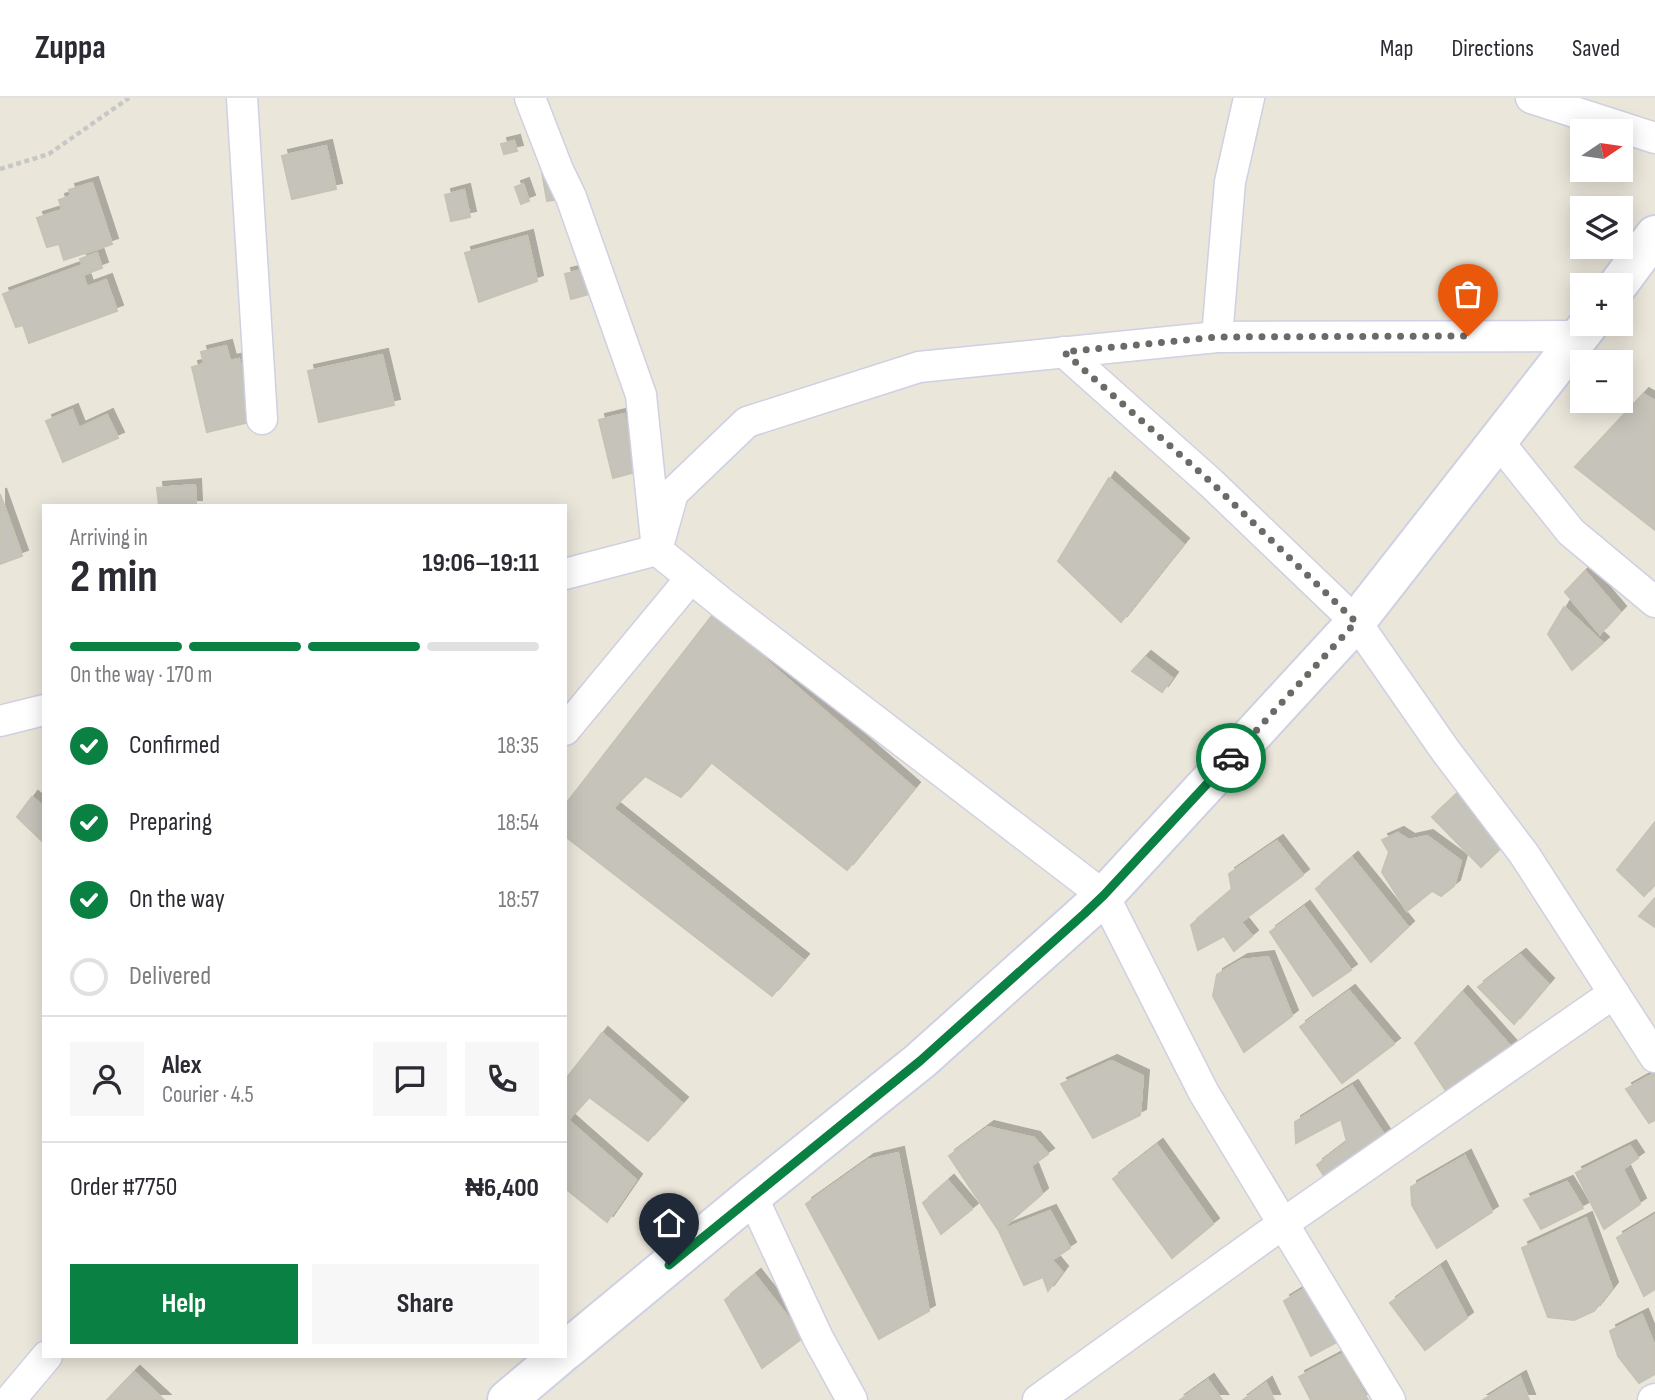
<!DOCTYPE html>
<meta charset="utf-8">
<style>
body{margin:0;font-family:"Sofia Sans Condensed",sans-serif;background:#f7f7f7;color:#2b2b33;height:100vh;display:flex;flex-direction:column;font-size:26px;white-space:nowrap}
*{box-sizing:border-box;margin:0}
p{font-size:23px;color:#7c7c81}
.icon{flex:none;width:38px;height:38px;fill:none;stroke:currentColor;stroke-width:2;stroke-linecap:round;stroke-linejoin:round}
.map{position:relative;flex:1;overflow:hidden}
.details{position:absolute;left:42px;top:406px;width:525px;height:854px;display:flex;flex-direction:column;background:#fff;border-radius:0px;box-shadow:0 4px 18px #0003}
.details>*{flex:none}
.needle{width:46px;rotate:77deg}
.buttons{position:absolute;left:1570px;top:21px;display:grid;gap:14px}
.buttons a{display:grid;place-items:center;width:63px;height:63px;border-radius:0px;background:#fff;box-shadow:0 4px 18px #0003;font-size:35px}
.pin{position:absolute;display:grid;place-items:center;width:60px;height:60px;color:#fff;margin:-72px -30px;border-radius:50% 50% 50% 0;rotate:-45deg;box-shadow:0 0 7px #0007}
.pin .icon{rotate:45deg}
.courier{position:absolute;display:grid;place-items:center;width:70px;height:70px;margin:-35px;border:5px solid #0b8043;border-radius:50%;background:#fff;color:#222;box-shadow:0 2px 9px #0007}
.headline em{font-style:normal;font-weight:700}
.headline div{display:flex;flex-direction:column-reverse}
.headline{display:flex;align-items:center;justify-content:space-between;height:119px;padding:0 28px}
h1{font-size:46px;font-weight:700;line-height:52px}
.bar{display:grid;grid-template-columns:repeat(4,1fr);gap:10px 7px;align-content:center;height:84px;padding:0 28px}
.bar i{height:9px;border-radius:5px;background:#e1e1e2}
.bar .active{background:#0b8043}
.bar p{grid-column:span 4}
.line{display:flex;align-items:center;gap:18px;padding:0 28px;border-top:2px solid #e1e1e2}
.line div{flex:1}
.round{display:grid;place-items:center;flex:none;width:74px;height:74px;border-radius:0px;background:#f7f7f7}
ol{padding:0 28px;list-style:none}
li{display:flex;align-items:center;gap:21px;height:77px}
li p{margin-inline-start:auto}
li .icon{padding:7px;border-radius:50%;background:#0b8043;color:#fff;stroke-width:4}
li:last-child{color:#7c7c81}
li i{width:38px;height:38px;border:4px solid #e1e1e2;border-radius:50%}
.cta{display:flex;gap:14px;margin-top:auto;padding:14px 28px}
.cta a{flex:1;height:80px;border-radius:0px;background:#0b8043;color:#fff;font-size:28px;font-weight:700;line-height:80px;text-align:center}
.cta a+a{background:#f7f7f7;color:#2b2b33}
header{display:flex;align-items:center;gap:42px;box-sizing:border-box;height:98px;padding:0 35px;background:#fff;border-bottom:2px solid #e1e1e2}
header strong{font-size:33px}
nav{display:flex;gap:38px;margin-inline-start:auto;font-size:24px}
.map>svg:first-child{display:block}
</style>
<header>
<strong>Zuppa</strong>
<nav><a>Map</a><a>Directions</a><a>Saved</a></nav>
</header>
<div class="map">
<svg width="1655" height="1302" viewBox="0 0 1655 1302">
<defs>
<filter id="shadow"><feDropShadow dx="6" dy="-6" stdDeviation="0" flood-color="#0004"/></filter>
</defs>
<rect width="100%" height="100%" fill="#ebe6da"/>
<g fill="#c6c3ba" stroke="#c6c2b4" stroke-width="2" filter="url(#shadow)">
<path d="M514,43l3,10 -13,3 -3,-10z"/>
<path d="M326,48l10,43 -44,10 -10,-43z"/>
<path d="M558,72l4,29 -15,2 -5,-29z"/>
<path d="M92,85l20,61 -48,16 -5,-16 -12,3 -10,-29 25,-8 -3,-10 12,-4 -2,-6z"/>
<path d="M523,86l6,17 -8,3 -6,-17z"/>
<path d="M464,92l6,27 -19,4 -6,-26z"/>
<path d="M527,138l10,45 -58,21 -14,-49z"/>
<path d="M97,155l5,15 -19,7 4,12 19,-7 11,31 -88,32 -6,-18 -7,2 -13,-33 80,-29 -3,-6z"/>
<path d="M594,169l6,24 -29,8 -6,-25z"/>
<path d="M226,248l4,15 9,-2 8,33 15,27 -55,13 -15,-65 12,-3 -3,-12z"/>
<path d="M382,257l12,50 -75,17 -11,-51z"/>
<path d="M1643,296l12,7v129l-80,-63z"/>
<path d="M72,312l7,18 28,-13 11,23 -55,24 -17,-41z"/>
<path d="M624,316l15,57 -26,7 -14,-58z"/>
<path d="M1109,380l74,66 -62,78 -63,-61z"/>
<path d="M195,387l1,21h-37l-2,-18z"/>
<path d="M0,396l22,62 -22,8z"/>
<path d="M1585,473l35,41 -20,22 -35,-42z"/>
<path d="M722,505l46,59 146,126 -67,82 -136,-108 -30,35 -36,-21 -32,32 190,152 -31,36 -207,-160v-31z"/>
<path d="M1564,509l39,36 -31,27 -24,-36z"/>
<path d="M1145,559l27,21 -10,14 -30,-21z"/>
<path d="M1460,693l45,53 -24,23 -49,-50z"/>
<path d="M32,699l12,10v36l-27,-26z"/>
<path d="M1655,724v62l-11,12 -27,-26z"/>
<path d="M1398,735l11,7 18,-4 34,25 -7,25 -13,10 -9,-5 -25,20 -25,-39 7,-20 -7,-12z"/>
<path d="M1277,743l26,34 -62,47 11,14 -18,15 -10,-15 -26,14 -7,-25 41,-35 -3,-16z"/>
<path d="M1352,760l56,69 -37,35 -55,-73z"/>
<path d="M1655,800v29l-16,-11z"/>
<path d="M1304,809l47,63 -38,26 -43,-64z"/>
<path d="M1520,857l28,29 -34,40 -36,-37z"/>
<path d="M1268,859l24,59 -48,36 -31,-56 4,-21 25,-15z"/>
<path d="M1349,893l45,53 -52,39 -42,-56z"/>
<path d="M1462,894l51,57 -63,48 -35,-54z"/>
<path d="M602,935l80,70 -34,38 -59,-44 -21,23 68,60 -29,42 -42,-34v-108z"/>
<path d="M1111,963l32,15 -3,39 -47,23 -32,-54z"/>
<path d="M1655,975v47l-6,3 -23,-34z"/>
<path d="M1352,988l34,52 -60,41 -9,-14 30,-23 -6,-23 -45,24 -1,-21z"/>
<path d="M988,1029l46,11 14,16 -17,12 11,28 -43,37 -50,-75z"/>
<path d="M1157,1047l56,79 -41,34 -59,-79z"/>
<path d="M1630,1048l8,12 -15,11 17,35 -36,25 -28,-56z"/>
<path d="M898,1055l31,158 -50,28 -73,-135 62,-44z"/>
<path d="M1465,1058l27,56 -55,36 -25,-43 -1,-18z"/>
<path d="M948,1083l24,28 -31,25 -18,-31z"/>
<path d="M1567,1084l16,26 -42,21 -17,-29z"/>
<path d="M1050,1113l20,37 -18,12 10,12 -14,19 -5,-14 -19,8 -25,-54z"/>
<path d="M1655,1117v74l-11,7 -27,-58z"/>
<path d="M1586,1120l26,70 -18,23 -20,9 -26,-3 -26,-69z"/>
<path d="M1440,1169l27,51 -42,32 -35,-47z"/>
<path d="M755,1177l49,62 -42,31 -37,-68z"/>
<path d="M1305,1190l34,53 -28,15 -27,-55z"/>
<path d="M1642,1217l13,32v27l-16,9 -21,-27 -8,-25z"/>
<path d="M1342,1256l26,46h-57l-12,-23z"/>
<path d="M134,1274l30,28h-57z"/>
<path d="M1520,1279l9,23h-46z"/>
<path d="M1208,1282l14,20h-42z"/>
<path d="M1266,1285l8,17h-31z"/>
</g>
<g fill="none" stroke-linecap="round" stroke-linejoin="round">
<defs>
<g id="street">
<path d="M242,0l20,321"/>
<path d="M530,0l28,72 13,27 70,198 16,155 16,-57 74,-71 172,-55 298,-30 363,-1"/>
<path d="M1531,0l124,40"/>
<path d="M1217,239l13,-155 19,-84"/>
<path d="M1064,254l147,131 145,139 89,128 79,104 131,203"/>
<path d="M1498,343l73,91 84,70"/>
<path d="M565,476l92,-24 65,53 382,293 100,197 186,307"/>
<path d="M0,623l44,-11"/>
<path d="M565,632l126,-152"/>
<path d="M752,1098l66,142 34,62"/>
<path d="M10,1302l37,-44"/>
<path d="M1038,1302l246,-177 330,-230"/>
<path d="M1653,1302l2,-1"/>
</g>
<g id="secondary">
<path d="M1618,187l37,-50"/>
<path d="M565,1253l187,-155 168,-135 184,-165 252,-274 233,-298"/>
<path d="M507,1302l52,-44"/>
</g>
</defs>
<use href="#street" stroke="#cfd0e2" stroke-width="33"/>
<use href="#secondary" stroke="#cfd0e2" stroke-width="42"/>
<path stroke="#c7c7c7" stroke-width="4.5" stroke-dasharray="5 3.5" stroke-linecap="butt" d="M0,71l49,-15 80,-56"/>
<use href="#street" stroke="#fff" stroke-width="30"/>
<use href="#secondary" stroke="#fff" stroke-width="38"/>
</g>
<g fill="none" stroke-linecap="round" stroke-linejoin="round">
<path stroke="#6c6a66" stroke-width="7" stroke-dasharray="0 12.6" d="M1231,660l125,-136 -144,-139 -148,-131 153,-15 251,-1"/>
<path stroke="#0b8043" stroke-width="9" d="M669,1167l251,-204 164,-147 20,-19 127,-137"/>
</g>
</svg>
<div class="buttons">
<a><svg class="needle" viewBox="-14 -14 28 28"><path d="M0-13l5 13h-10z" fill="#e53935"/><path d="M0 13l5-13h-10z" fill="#7c7c81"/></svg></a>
<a><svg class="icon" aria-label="layers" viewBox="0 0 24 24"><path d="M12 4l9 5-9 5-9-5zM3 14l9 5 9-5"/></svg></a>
<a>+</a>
<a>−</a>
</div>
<div class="pin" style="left:1468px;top:238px;background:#ea580c"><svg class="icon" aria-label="bag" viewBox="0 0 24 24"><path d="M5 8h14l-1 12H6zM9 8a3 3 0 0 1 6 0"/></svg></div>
<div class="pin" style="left:669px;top:1167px;background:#1f2937"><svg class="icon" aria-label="home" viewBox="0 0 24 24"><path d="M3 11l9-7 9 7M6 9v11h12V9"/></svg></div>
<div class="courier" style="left:1231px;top:660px"><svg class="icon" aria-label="car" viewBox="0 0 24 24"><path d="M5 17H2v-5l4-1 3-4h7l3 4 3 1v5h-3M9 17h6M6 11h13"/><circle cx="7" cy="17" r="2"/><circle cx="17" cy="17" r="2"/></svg></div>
<section class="details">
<div class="headline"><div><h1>2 min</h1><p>Arriving in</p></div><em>19:06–19:11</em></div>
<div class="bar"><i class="active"></i><i class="active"></i><i class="active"></i><i></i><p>On the way · 170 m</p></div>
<ol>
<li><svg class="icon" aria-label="check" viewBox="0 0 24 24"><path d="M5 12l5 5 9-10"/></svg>Confirmed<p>18:35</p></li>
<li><svg class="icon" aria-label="check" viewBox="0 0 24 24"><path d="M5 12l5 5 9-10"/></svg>Preparing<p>18:54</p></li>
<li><svg class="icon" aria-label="check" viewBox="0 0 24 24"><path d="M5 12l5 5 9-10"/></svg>On the way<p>18:57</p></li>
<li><i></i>Delivered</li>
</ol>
<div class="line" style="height:126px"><a class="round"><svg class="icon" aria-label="person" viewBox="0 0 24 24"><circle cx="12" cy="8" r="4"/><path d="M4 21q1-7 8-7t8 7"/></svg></a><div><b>Alex</b><p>Courier · 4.5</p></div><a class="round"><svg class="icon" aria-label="chat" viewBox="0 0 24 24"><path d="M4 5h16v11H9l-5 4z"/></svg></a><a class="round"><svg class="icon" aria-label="phone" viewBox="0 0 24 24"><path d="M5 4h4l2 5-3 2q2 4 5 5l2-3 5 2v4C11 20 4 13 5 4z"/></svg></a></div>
<div class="line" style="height:91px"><div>Order #7750</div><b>₦6,400</b></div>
<div class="cta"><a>Help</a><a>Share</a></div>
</section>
</div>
